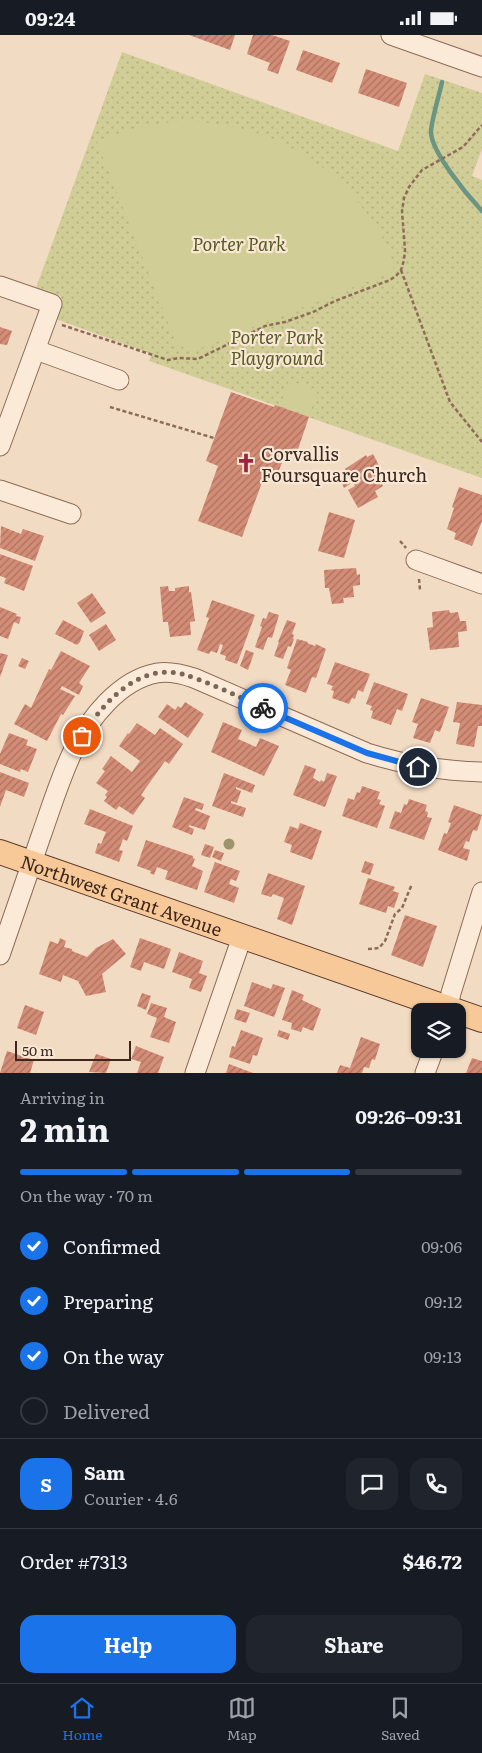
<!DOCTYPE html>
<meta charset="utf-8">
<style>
body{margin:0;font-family:Literata,serif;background:#20242c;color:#f1f3f6;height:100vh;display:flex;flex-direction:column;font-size:19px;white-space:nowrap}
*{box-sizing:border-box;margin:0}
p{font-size:16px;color:#9ea1a6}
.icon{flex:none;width:28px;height:28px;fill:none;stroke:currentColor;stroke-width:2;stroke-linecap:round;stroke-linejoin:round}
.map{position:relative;height:1038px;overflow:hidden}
.side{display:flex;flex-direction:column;background:#171b24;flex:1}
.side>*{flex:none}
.buttons{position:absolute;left:411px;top:968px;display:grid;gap:10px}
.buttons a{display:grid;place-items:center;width:55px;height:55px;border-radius:10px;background:#171b24;box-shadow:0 1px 4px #0004;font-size:25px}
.scale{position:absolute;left:15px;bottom:12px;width:116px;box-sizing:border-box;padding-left:5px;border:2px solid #3d271d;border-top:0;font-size:14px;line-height:18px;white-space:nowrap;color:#3d271d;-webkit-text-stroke:4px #f8e7d4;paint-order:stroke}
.pin{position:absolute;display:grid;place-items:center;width:42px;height:42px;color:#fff;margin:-21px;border:2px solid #fff;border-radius:50%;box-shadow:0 1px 5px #0007}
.courier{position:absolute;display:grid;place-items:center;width:50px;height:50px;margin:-25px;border:4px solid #1a73e8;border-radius:50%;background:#fff;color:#222;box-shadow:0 1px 6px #0007}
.headline em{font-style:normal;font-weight:700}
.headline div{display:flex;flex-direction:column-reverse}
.headline{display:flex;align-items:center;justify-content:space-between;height:85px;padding:0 20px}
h1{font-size:32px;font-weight:700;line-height:38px}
.bar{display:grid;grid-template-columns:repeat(4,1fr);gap:8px 5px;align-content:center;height:60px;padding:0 20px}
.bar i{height:6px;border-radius:4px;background:#363941}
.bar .active{background:#1a73e8}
.bar p{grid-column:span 4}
.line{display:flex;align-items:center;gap:12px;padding:0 20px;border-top:1px solid #363941}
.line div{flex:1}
.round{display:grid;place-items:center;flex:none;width:52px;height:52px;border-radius:15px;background:#20242c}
ol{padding:0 20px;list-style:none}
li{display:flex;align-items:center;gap:15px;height:55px}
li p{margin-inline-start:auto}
li .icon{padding:5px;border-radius:50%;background:#1a73e8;color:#fff;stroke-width:4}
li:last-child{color:#9ea1a6}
li i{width:28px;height:28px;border:2px solid #363941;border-radius:50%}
.primary-button{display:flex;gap:10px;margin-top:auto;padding:10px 20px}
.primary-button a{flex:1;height:58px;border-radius:15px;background:#1a73e8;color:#fff;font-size:20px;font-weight:700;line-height:58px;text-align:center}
.primary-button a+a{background:#20242c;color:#f1f3f6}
.status{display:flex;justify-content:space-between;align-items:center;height:35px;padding:0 25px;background:#171b24;direction:ltr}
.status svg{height:14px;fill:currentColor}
.dock{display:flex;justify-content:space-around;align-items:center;height:70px;border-top:1px solid #363941;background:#171b24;font-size:14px;color:#9ea1a6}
.dock a{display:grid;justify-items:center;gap:2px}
.dock .active{color:#1a73e8}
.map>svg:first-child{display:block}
</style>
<div class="status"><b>09:24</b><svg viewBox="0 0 49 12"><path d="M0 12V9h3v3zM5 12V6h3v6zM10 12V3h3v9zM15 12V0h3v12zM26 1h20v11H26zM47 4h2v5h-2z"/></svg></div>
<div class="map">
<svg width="482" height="1038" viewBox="0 0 482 1038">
<defs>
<pattern id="green-dots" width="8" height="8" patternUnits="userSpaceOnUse" patternTransform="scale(1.25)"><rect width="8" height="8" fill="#d1cd96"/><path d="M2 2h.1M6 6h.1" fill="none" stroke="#b4b081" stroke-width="1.8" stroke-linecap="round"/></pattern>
<pattern id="building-hatch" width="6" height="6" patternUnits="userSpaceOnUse" patternTransform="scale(1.25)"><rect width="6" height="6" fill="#d38c76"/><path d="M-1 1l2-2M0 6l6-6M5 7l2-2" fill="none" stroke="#ac7260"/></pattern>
</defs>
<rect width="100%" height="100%" fill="#f2dbc3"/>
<path fill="url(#green-dots)" d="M122,17l276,99 27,-77 57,19v56l-10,27 10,4v298l-333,-117 3,-7 -99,-36 8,-22 -25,-8z"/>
<g fill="#d1cd96">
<path d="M190,86c67,5 123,27 167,80 18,21 32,43 37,70l-198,79h-8l-12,-7 -79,-201c31,-14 60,-20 93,-21z"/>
<path d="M289,346l29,9 -9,25 -29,-9z"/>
</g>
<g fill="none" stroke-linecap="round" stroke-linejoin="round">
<path stroke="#6b9482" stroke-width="4.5" d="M442,47c-3,14 -10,36 -11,49 -1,20 37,65 51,80"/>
</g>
<g fill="url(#building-hatch)">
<path d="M189,0h46l-5,15z"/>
<path d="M253,0h19l18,6 -12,33 -11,-4 3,-7 -23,-9z"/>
<path d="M303,15l37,13 -8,20 -36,-13z"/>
<path d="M366,34l41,14 -8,24 -41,-14z"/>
<path d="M0,292l12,4 -5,14 -7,-1z"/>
<path d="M231,357l43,15 1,-2 34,12 -13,38 -10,-3 -10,26 -11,-4 -23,63 -44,-16 20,-55 -12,-5z"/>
<path d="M373,419l11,21 -5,3 4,8 -8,5 3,6 -20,11 -10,-18 7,-4 -10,-17 21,-14 1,2z"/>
<path d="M346,441l4,8 -6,4 -4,-9z"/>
<path d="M459,452l23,8v26l-10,25 -18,-7 2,-6 -9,-4 7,-21 -2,-1z"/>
<path d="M329,477l26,8 -11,38 -26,-7z"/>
<path d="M1,491l20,8 2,-5 21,7 -9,25 -35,-13z"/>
<path d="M0,519l33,12 -9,25 -20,-8 2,-5 -6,-2z"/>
<path d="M356,533l1,7 3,-1v11l-7,1 1,11 -11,1 1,5 -12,1 -3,-16h-4l-1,-18z"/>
<path d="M168,551l1,5h6v-3l14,-2v6h2l4,29 -5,1 1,13 -21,2 -2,-15h-5l-3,-35z"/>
<path d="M92,558l14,20 -15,10 -14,-20z"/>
<path d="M212,565l43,15 -18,49 -12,-4 1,-4 -6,-2 3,-9 -3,-1 -3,9 -6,-2 -2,3 -12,-4 12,-32 -3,-1z"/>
<path d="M0,572l17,7 -1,2 5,1 -2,7 -5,-2 -6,17 -8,-3z"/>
<path d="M449,575l1,3 8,-1 2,9h6l1,10 -9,1 1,15 -29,3 -3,-22 6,-1 -1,-15z"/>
<path d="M269,577l10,3 -7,23 -4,-1 -5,13 -8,-3 7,-20 -2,-1 3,-8 3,1z"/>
<path d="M63,585l21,11 -4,11 -3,3 -22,-11z"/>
<path d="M287,585l9,3 -4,11 2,1 -1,4h1l-3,8 -3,-1 -5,13 -9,-3 5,-14h-1z"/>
<path d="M106,589l10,16 -17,11 -10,-16z"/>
<path d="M297,604l11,3 -1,1 8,3 1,-2 10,5 -10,29 -4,-1 -6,16 -21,-8 6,-15 -4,-2z"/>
<path d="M246,615l8,3 -6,17 -8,-4z"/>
<path d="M61,616l29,15 -11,17 4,3 -4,9 -17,-9 -2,3 15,7 -12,19 -2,-1 -14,27 -33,-17 11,-20 6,4 18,-39 2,1z"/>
<path d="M0,618l8,2 -8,22z"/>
<path d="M22,623l7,3 -4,8 -7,-3z"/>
<path d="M335,627l35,12 -7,18 -5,-2 -3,9 -3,-1 -3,6 -17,-6 2,-7 -3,-1 2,-4 -6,-2z"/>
<path d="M374,647l34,12 -6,17 -5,-2 -6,16 -20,-7 2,-7 -3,-1 2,-4 -6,-2z"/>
<path d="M421,663l28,9 -9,25 -5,-2 -5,13 -17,-5 5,-14 -6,-2z"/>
<path d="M185,667l19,12 -16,24 -30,-21 9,-13 8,6 3,-4 3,2z"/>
<path d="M457,667l25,3v21h-4l-4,21 -18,-3 4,-21 -7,-1z"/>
<path d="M223,687l19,8 -4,9 18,8 4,-9 19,8 -15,30 -53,-24z"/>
<path d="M137,688l18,12 5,-7 23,16 -14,20 -4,-3 -24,34 4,3 -12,17 -14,-9 -3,4 -12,-9 3,-4 -2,-2 3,-4 -12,-8 9,-12 -3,-2 9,-13 21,16 8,-11 -21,-15 9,-13 1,1z"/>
<path d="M9,698l19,7 -2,5 11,4 -9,23 -7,-3 -1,3 -20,-8v-10z"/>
<path d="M305,730l11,4 -3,9 7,4 1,-2 3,2 3,-9 10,3 -12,31 -32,-12z"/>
<path d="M0,737l29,11 -5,14 -18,-7 -6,17z"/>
<path d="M224,738l31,12 -3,8 -16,-6v2l5,2 -4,12 -6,-2v2l15,5 -3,9 -31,-11z"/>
<path d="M362,751l18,6 -3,7 4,1 -2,4 6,2 -8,22 -35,-12 6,-18 6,2 3,-8 3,1z"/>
<path d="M184,762l20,7 -2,6 -6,-2 -1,2 15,6 -5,14 -16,-5v2l5,2 -2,6 -20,-8z"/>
<path d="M409,764l18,6 -2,6 3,1 -1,5 5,1 -8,22 -35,-12 6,-17 6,2 3,-9 3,1z"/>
<path d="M454,770l28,10 -5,16 -4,-1 -4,12 -3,-1 -3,7 7,2 -3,11 -29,-11 6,-17 3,1 4,-11 -3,-1z"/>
<path d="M90,774l43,17 -6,15 -4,-2 -4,11 4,1 -4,11 -24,-9 3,-10 3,1 5,-12 -22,-8z"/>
<path d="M300,788l22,8 -10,29 -22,-8 2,-7 -8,-3 6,-16 8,3z"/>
<path d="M146,805l47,16v2l2,1 -3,7 11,5 -6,19 -32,-11 3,-8 -11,-4 -3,8 -4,-2 1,-2 -14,-5z"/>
<path d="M205,809l9,3 -4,11 -9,-3z"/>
<path d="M215,815l9,3 -3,8 -9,-4z"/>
<path d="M365,826l9,3 -4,11 -9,-3z"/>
<path d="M215,827l25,9 -4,10 -5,-2 -2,5 10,4 -5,15 -30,-11z"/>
<path d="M268,838l37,13 -13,39 -15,-6 7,-21 -11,-4 -2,3 -10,-3z"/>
<path d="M368,843l27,9 -2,4 6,2 -5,15 -6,-2 -2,7 -27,-9z"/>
<path d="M405,880l32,11 -14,41 -32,-12z"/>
<path d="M60,903l6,3 -2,6 8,2v2l15,6 9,-9 17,-9 13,15 -24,20 4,18 -20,4 -8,-15 -15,-6 -2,7 -22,-8 11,-33 8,3z"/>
<path d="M140,903l31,11 -7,20 -20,-7 -3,9 -11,-4z"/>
<path d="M179,917l24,9 -4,12 8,3 -6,16 -12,-4 3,-9 -20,-7z"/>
<path d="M252,947l19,7 2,-5 12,4 -11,29 -30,-11z"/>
<path d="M292,955l12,5 -2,5 19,9 -8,22 -10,-4 -2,5 -10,-3 1,-6 -10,-3z"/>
<path d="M142,958l9,3 -5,14 -9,-4z"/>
<path d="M151,968l16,5 -3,9 12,5 -7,21 -19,-6 7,-19 -10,-4z"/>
<path d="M25,970l19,7 -8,23 -19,-7z"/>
<path d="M237,974l13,4 -4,10 -12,-4z"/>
<path d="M241,995l22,8 -6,18 -4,-1 -3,9 -21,-7 3,-11 3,1z"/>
<path d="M279,995l11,4 -2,6 -11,-4z"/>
<path d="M361,1002l19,7 -5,16 -3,-1 -3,9 -5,-1 -2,6h-25l3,-8 10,3z"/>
<path d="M136,1011l28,11 -6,16h-21l4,-11 -10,-3z"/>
<path d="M7,1016l27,9 -4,13h-30z"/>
<path d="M96,1019l15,5 -5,14 -17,-1z"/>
<path d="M472,1023l10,3v12h-16z"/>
<path d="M229,1029l24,9h-27z"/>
</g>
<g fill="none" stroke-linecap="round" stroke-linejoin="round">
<defs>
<g id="minor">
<path d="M391,0l91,32"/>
<path d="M0,251l52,18 -52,142"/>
<path d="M36,315l83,30"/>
<path d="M0,455l71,24"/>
<path d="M416,525l66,24"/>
<path d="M0,920c14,-40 27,-79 41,-119 10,-28 19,-58 32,-85 16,-32 46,-71 84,-78 12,-2 25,1 37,5l173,75c38,12 75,18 115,19"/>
<path d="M447,976l4,-18 31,-101"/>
<path d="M195,1038l47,-136"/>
<path d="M425,1038l9,-24"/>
</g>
<g id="major">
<path id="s1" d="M0,817l482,168"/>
</g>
</defs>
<use href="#minor" stroke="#8e6b58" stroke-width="21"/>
<use href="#major" stroke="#5b3a2d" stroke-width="26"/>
<g stroke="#8e6b58" stroke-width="2.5" stroke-dasharray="4 2.5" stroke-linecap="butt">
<path d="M401,235l49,132 32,40"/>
<path d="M62,290l106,35 10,-2 20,1 67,-33 20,-4 28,-10 22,-11 55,-21 6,-4 5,-6 3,-10 1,-10 -3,-39 2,-13 5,-11 13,-17 41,-23 19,-22"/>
<path d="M110,372l104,31"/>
<path d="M400,506l6,7"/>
<path d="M419,544l1,11"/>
<path d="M368,914l11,-1 6,-7 10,-27 7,-6 10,-24"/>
</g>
<use href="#minor" stroke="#fbead8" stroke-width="19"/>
<use href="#major" stroke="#f7c999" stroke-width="24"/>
</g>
<circle fill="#9d956a" cx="229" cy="809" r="5.5"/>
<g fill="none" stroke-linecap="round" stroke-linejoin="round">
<path stroke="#7c6657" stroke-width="5" stroke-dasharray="0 9" d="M82,701c21,-33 56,-73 100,-62 25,7 57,23 81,34"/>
<path stroke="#1a73e8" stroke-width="6" d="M263,673l104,45 51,14"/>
</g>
<defs>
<symbol id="church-bare" viewBox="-9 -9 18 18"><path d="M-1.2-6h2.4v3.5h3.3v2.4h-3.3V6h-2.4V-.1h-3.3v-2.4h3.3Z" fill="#a2233b" stroke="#f8e7d4" stroke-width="2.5" paint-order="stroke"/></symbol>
</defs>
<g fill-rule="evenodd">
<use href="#church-bare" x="232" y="414" width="28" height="28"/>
</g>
<g text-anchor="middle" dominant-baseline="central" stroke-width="4.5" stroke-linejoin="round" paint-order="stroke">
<g font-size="18" font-style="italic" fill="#575b22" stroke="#f8e7d4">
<text x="239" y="208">Porter Park</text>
<text x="277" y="301">Porter Park<tspan x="277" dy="21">Playground</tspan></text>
</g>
<g font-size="18" fill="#3d271d" stroke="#f8e7d4" text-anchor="start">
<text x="261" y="418">Corvallis<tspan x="261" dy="21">Foursquare Church</tspan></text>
</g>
<g font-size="18" fill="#3d271d" stroke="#f8e7d4">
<text stroke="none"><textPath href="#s1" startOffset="129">Northwest Grant Avenue</textPath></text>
</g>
</g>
</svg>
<div class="buttons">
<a><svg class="icon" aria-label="layers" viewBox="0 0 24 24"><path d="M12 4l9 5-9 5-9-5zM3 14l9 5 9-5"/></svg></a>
</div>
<div class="scale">50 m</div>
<div class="pin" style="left:82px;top:701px;background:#ea580c"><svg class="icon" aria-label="bag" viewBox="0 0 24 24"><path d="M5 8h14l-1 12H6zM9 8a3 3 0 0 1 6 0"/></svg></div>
<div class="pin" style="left:418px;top:732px;background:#1f2937"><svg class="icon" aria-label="home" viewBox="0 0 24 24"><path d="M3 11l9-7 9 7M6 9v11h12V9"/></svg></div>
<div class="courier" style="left:263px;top:673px"><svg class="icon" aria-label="bike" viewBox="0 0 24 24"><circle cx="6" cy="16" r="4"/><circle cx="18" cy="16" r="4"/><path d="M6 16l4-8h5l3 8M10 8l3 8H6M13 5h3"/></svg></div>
</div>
<section class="side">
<div class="headline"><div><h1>2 min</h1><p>Arriving in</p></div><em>09:26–09:31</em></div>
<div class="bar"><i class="active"></i><i class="active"></i><i class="active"></i><i></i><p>On the way · 70 m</p></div>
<ol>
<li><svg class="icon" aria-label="check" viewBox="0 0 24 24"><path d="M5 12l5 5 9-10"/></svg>Confirmed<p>09:06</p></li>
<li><svg class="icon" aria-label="check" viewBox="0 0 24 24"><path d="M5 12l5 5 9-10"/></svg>Preparing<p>09:12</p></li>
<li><svg class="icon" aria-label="check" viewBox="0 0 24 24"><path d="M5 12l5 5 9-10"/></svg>On the way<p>09:13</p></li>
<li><i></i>Delivered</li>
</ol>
<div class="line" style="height:90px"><b class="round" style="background:#1a73e8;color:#fff">S</b><div><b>Sam</b><p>Courier · 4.6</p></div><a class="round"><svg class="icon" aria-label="chat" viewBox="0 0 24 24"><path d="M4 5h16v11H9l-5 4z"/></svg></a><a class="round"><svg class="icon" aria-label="phone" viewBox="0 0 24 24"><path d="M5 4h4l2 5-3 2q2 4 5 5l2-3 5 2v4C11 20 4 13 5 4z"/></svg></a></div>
<div class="line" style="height:65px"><div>Order #7313</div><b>$46.72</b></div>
<div class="primary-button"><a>Help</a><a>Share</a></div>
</section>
<nav class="dock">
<a class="active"><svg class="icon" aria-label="home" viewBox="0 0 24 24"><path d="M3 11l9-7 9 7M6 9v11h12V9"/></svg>Home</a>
<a><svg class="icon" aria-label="map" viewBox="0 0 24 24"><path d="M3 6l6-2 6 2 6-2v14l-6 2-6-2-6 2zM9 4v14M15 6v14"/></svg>Map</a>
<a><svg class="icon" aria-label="saved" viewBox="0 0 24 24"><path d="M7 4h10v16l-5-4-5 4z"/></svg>Saved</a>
</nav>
